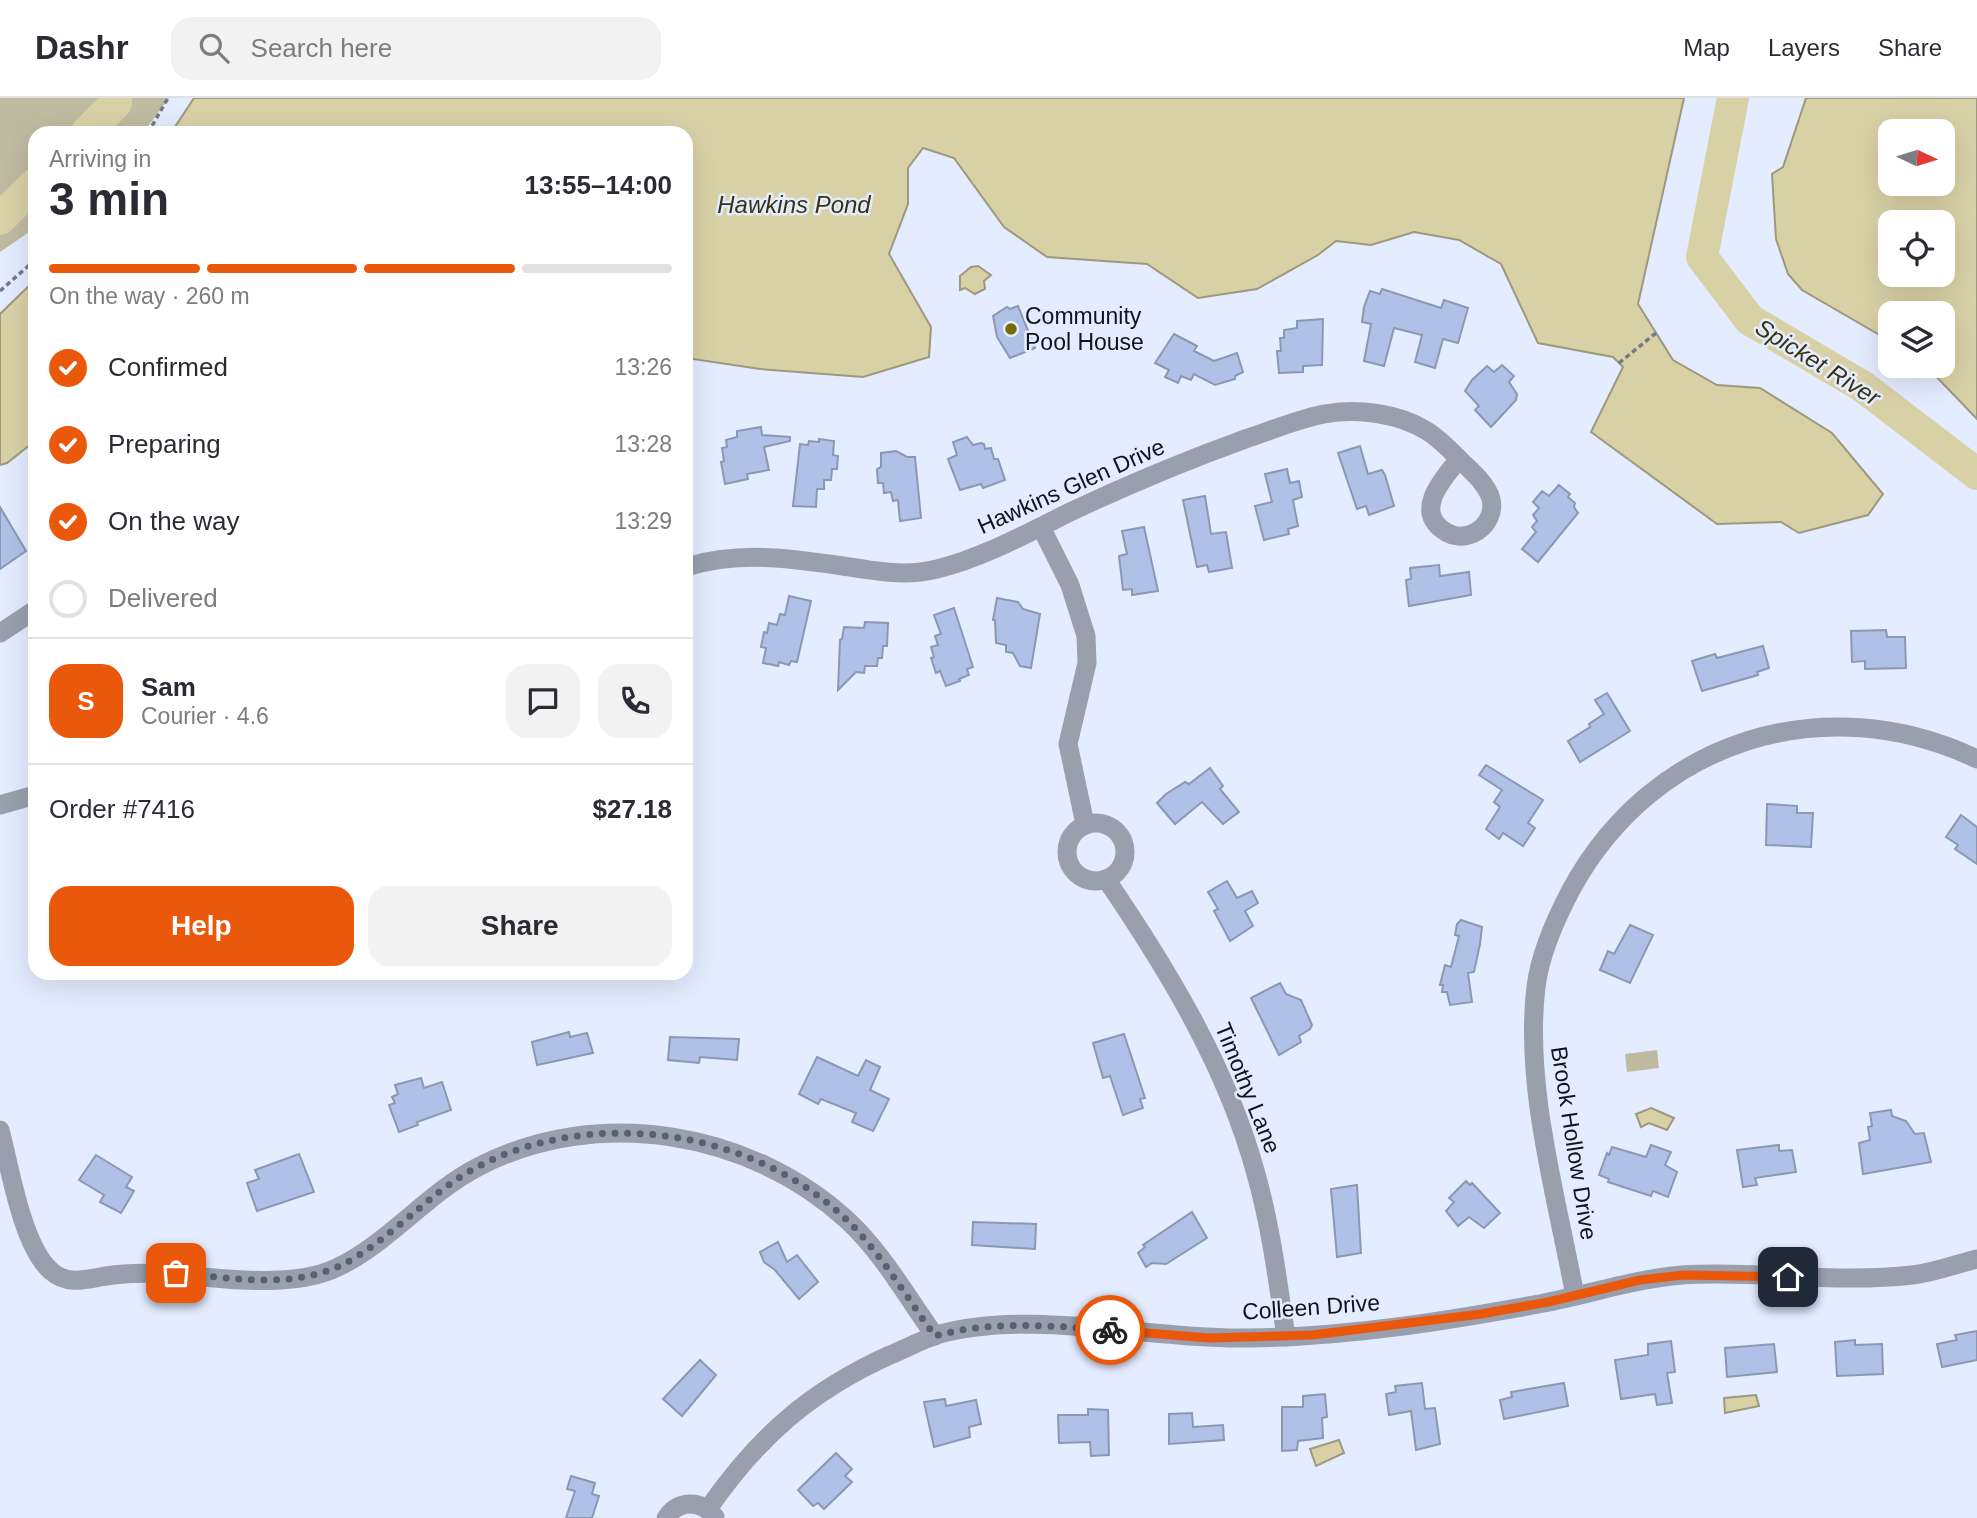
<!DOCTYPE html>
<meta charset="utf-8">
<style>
body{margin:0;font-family:Arial,sans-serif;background:#f2f2f3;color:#2b2b33;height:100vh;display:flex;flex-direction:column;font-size:26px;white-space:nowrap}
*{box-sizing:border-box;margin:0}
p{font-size:23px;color:#7c7c81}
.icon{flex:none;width:38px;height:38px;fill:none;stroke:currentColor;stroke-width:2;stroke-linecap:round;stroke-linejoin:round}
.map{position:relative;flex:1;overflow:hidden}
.drawer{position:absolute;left:28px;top:28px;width:665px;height:854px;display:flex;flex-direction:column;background:#fff;border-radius:21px;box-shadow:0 7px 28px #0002}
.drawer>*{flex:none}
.needle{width:46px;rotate:94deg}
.tools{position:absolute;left:1878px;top:21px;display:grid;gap:14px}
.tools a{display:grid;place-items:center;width:77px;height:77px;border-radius:14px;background:#fff;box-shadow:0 7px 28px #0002;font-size:35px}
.pin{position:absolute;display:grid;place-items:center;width:60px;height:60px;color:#fff;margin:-30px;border-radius:14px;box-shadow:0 4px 10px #0006}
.courier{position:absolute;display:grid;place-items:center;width:70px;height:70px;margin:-35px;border:5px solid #ea580c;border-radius:50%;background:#fff;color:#222;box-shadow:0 2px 9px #0007}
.summary em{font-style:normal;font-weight:700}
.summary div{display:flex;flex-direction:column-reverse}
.summary{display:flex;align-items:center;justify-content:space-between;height:119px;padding:0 21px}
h1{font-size:46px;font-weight:700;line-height:52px}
.bar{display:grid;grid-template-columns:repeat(4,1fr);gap:10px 7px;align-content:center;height:84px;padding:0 21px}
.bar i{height:9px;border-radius:5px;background:#e1e1e2}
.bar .active{background:#ea580c}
.bar p{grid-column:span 4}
.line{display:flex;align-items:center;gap:18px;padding:0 21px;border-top:2px solid #e1e1e2}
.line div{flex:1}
.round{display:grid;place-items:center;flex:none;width:74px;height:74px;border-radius:21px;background:#f2f2f3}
ol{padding:0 21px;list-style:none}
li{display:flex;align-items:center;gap:21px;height:77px}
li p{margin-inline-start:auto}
li .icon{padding:7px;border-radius:50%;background:#ea580c;color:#fff;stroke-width:4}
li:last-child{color:#7c7c81}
li i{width:38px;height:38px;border:4px solid #e1e1e2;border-radius:50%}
.action{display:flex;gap:14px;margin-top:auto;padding:14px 21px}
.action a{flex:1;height:80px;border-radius:21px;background:#ea580c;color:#fff;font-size:28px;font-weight:700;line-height:80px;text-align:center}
.action a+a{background:#f2f2f3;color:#2b2b33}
header{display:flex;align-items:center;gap:42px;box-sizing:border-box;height:98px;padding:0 35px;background:#fff;border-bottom:2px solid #e1e1e2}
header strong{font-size:33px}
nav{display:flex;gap:38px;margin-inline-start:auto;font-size:24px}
.search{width:490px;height:63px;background:#f2f2f3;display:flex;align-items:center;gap:18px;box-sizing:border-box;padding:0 24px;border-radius:21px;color:#7c7c81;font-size:26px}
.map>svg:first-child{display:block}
</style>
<header>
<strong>Dashr</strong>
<div class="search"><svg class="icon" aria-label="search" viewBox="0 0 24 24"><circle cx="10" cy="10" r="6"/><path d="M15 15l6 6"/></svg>Search here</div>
<nav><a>Map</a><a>Layers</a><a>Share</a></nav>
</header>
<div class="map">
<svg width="1977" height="1420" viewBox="0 0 1977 1420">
<rect width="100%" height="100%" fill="#e4ecff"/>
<g fill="#bfbba1">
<path d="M0,0h169l-26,35h-108v95l-35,24z"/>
<path d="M1657,952l2,18 -32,4 -2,-18z"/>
</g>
<g fill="#d9d1a6" stroke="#9d987e" stroke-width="2" fill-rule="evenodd">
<path d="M194,0h1490l-46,206 35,56 44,25 43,3 72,45 51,61 -15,21 -69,18 -18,-11 -64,2 -126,-92 32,-65 -10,-10 -75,-14 -37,-79 -42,-24 -45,-8 -43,13 -35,-4 -18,14 -61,34 -59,9 -51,-34 -100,-7 -43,-30 -50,-69 -31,-10 -15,20v36l-19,50 42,73 -2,30 -66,20 -103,-8 -74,-11v-225h-515z"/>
<path d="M1806,0h171v321l-51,-53h16v-53h-52v28l-88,-51 -14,-16 -12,-35 -4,-65 11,-7zM1890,33h52v53h-52zM1890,124h52v53h-52z"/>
<path d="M978,168l13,9 -7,6 1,8 -10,5 -10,-6 -5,2v-14l11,-9z"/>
<path d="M35,182v161l-28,22 -7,2v-151z"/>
<path d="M1651,1010l23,10 -7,12 -18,-7 -8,4 -5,-13z"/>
<path d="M1756,1297l3,11 -34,7 -1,-15z"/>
<path d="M1339,1342l5,13 -28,13 -6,-17z"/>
</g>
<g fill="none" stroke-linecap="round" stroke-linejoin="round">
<g stroke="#d9d1a6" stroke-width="32">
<path d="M1733,0l-31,159 48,63 112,66 115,88"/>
<path d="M86,35l30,-30v-5"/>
<path d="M0,121l35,-35"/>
</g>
</g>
<g fill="#afc1e7" stroke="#8b98b4" stroke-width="2">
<path d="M1382,191l59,19 3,-8 24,8 -10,35 -15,-4 -8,29 -20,-6 7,-27 -28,-7 -10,38 -20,-5 7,-37 -9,-2 2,-15 6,-16 10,3z"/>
<path d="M1018,208l17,42 -25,10 -13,-21 -4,-21 14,-9 3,2z"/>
<path d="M1323,221l-1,46 -19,1v6l-24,1 -2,-22h4l-1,-13h4v-8l13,-2v-7z"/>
<path d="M1174,236l23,12 -3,5 20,10 23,-8 6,19 -8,4v3l-20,6 -21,-11 -3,6 -10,-4 -3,7 -13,-6 4,-7 -14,-7z"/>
<path d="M1502,267l12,11 -5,6 8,12 -1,6 -25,27 -16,-17 4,-4 -14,-15 7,-11 15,-14 7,6z"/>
<path d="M761,329l1,8 28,2v4l-26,6 5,23 -22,4 1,5 -23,5 -4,-22 3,-1 -2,-13 5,-1 -1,-7 11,-3v-6z"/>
<path d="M967,339l6,8 8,-2 3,1 1,5 6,-1 3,11h4l7,21 -22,8 -2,-4 -21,6 -12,-31 9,-4 -4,-13z"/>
<path d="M819,341l15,2 -1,14 5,1 -1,13h-5l-1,11h-7v9h-7l-1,18 -23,-1 7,-62 8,1 1,-4 10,1z"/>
<path d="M1360,348l8,28 14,-4 3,5 9,31 -25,9 -3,-9 -9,3 -19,-56z"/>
<path d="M896,353l11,6h8l6,61 -21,3 -2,-21 -5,1 -2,-9 -7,1 -1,-10h-5l-1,-14 4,-2v-14z"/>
<path d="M1287,371l3,14 9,-2 3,16 -9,3 5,26 -10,3 1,5 -25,6 -9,-34 17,-4 -7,-28z"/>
<path d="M1559,387l11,9 -2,3 7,6 -1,4 4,6 -40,49 -16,-13 14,-17 -4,-5 5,-6 -4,-6 6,-7 -6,-6 9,-11 7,5z"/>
<path d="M1205,398l6,38 15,-2 6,36 -23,4 -2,-7 -10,2 -14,-67z"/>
<path d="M0,409l26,44 -26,18z"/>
<path d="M1144,429l14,64 -26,4v-6l-9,1 -4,-34 8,-2 -5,-23z"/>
<path d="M1439,467l1,11 29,-4 2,23 -62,11 -3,-26 5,-1 -1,-11z"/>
<path d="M789,498l22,5 -14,61 -6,-1 -2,4 -10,-3 -1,4 -15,-3 3,-15 -5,-1 3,-15 3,1 2,-10 8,2 3,-11 5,1z"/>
<path d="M997,500l21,4 5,7 17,5 -9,54 -11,-2 -7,-13 -7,-1v-7l-10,-2 -1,-23h-2z"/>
<path d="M954,510l19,59 -6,2 2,6 -10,4 1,2 -14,5 -6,-15 -4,2 -5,-15 3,-1 -3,-10 7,-2 -3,-9 6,-2 -7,-19z"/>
<path d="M865,524l23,1 -1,23h-4l-1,12h-4l-1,8h-12l-1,7 -8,-1 -18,18 2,-50 2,-1 2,-12 20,1z"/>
<path d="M1886,532l1,7h18l1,31 -41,1v-8l-13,1 -1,-31z"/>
<path d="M1763,548l6,22 -12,4 1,3 -56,16 -10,-30 23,-7 2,4z"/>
<path d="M1607,595l23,38 -50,31 -12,-21 22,-14 -1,-3 15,-10 -9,-14z"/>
<path d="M1486,667l57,35 -15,23 7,5 -12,18 -20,-13 -4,6 -13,-10 14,-22 -6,-5 8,-12 -23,-15z"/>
<path d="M1210,670l13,18 -3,3 19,23 -16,12 -21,-22 -27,22 -18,-21 9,-9 19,-12 4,2z"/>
<path d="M1767,706l30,2v7h16l-2,34 -45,-2z"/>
<path d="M1961,717l16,12v37l-22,-15 3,-4 -12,-8z"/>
<path d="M1227,783l10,17 15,-7 6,12 -13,8 8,15 -23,15 -16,-30 4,-2 -10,-17z"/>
<path d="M1461,822l21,7 -2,17 -6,28 -6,1 4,29 -22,3 -3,-13h-5l1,-7h-3l5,-20 6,2 8,-31 -4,-1 2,-11z"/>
<path d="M1630,827l23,10 -23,48 -30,-13 8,-19 6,3z"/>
<path d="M1280,885l6,11 15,6 11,25 -2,4 -11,7 2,6 -22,13 -28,-57z"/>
<path d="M569,934l1,5 17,-4 6,20 -56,12 -5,-23z"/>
<path d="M1124,936l21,64 -5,1 3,9 -20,7 -13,-39 -7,2 -10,-35z"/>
<path d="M670,939l69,2 -2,21 -37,-3 -1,6 -31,-3z"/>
<path d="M817,959l41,19 8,-16 14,7 -10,23 19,9 -16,32 -21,-9 4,-9 -35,-14 -3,5 -19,-10z"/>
<path d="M421,980l3,10 18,-6 9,28 -34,12 1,3 -19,7 -10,-27 6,-2 -3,-6 6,-3 -3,-9z"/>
<path d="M1891,1012l1,6 14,5 9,13 9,-1 7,29 -68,12 -4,-31 11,-3 -2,-13 4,-1 -2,-13z"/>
<path d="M1651,1047l20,7 -6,13 12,7 -9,25 -15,-6 -2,5 -43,-14 1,-3 -10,-4 8,-22 2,2 3,-8 34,10z"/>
<path d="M1779,1047v6l13,-1 4,22 -41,6 2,7 -14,2 -6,-37z"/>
<path d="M299,1056l15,38 -57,19 -10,-28 12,-4 -4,-9z"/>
<path d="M96,1057l36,22 -6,10 8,4 -13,22 -21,-11 4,-7 -25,-15z"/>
<path d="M1466,1083l4,4 2,-2 28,30 -16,15 -15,-11 -11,9 -12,-15 8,-9 -5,-4z"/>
<path d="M1357,1087l4,68 -24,4 -6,-68z"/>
<path d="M1192,1114l15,26 -41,26 -14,-1 -6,4 -8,-14 7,-6 -2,-2z"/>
<path d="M973,1124l63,2 -1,25 -63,-4z"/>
<path d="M778,1144l9,20 10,-7 21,27 -19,17 -24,-29 -11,-8 -4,-10z"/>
<path d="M1977,1233v29l-35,7 -5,-23 20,-4 -2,-5z"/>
<path d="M1855,1242v5l27,-1 1,30 -46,2 -2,-34z"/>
<path d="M1671,1243l4,31 -8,1 5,30 -15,2 -2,-11 -34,5 -6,-39 33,-5v-11z"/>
<path d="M1774,1246l3,28 -50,5 -2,-29z"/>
<path d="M700,1262l16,15 -34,41 -19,-17z"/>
<path d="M1422,1285l3,26 10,-1 5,36 -24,6 -5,-39 -22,4 -3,-21 10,-2 -1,-6z"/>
<path d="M1564,1285l4,23 -64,13 -4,-19 12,-3 -1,-5z"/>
<path d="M1325,1296l2,23 -5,1 1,20 -25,3 -1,9 -15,1v-44h21v-11z"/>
<path d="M945,1301l1,7 30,-6 5,24 -12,3 1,10 -36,10 -10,-45z"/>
<path d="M1088,1311l20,1 1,45 -18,1 -1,-14 -31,1 -1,-28h30z"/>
<path d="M1192,1315l1,14 30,-2 1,15 -55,4v-30z"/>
<path d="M836,1355l16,16 -7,7 7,6 -28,27 -6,-6 -5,3 -15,-16z"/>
<path d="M571,1378l24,7 -3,11 7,2 -7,22h-26l9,-27 -8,-2z"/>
</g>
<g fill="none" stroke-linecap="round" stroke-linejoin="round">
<g stroke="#747a88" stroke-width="3.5" stroke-dasharray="5 3.5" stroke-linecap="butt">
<path d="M148,35l20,-35"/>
<path d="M0,193l35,-31"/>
<path d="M1619,265l37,-30"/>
</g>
<g stroke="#999fac" stroke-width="19">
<path d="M1041,429l29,58 16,51 1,27 -19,81 17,80"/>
<path d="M686,469c53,-16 103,-9 157,-1 31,5 62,11 94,3 45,-11 89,-35 131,-56 59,-28 119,-53 180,-75 25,-8 50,-19 76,-24 33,-6 74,-1 103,17 13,8 24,20 35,31 11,10 25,23 29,37 6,27 -26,48 -48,31 -29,-21 1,-52 16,-71"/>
<path d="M0,535l35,-23"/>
<path d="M0,707l35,-10"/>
<circle cx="1096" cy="754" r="29"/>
<path d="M1106,781c62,91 121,188 150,295 15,53 22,109 30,163"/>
<path d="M0,1032c10,37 22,116 51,141 17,15 36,8 55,5 59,-9 116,8 174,4 20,-1 39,-4 56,-12 52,-24 90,-74 142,-101 119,-62 272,-36 369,53 35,32 60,77 88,116"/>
<path d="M1575,1198c-18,-98 -51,-210 -39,-309 4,-34 20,-69 36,-99 82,-149 253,-201 405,-129"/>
<path d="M708,1411c50,-72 102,-118 182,-154 17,-7 33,-16 50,-21 91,-25 213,6 309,4 98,-1 198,-17 295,-35 46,-9 91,-24 138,-28 76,-5 153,9 230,0 21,-2 44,-11 65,-16"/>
<path d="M666,1420c13,-19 35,-18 49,-1"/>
</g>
</g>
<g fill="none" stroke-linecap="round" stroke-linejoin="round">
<path stroke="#5a606d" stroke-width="7" stroke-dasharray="0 12.6" d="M176,1175c60,5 125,19 180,-16 44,-27 77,-67 123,-91 117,-60 276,-36 370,56 33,33 58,76 86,114 57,-16 116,-10 175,-6"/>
<path stroke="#ea580c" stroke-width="9" d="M1110,1232l99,8 103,-3 169,-21 67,-12 92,-22 43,-5 105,2"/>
</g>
<circle fill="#7b6a02" stroke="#e4ecff" stroke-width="2.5" cx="1011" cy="231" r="7"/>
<g text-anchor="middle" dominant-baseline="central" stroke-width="5" stroke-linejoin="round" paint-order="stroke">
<g font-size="23" fill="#10141f" stroke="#e4ecff" text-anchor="start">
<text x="1025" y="218">Community<tspan x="1025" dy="26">Pool House</tspan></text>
</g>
<g font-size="23" fill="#10141f" stroke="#e4ecff">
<text transform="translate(1071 388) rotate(-24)">Hawkins Glen Drive</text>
<text transform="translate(1248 990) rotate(68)">Timothy Lane</text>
<text transform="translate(1574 1045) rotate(81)">Brook Hollow Drive</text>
<text transform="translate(1311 1209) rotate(-4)">Colleen Drive</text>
</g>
<g font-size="24" font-style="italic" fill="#3a3310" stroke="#e4ecff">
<text x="794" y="106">Hawkins Pond</text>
<text transform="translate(1818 264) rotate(32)">Spicket River</text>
</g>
</g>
</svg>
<div class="tools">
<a><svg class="needle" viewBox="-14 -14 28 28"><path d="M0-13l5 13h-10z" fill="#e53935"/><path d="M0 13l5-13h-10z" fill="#7c7c81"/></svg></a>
<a><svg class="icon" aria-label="locate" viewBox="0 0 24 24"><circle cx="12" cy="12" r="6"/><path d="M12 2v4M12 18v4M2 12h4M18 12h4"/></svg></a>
<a><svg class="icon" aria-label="layers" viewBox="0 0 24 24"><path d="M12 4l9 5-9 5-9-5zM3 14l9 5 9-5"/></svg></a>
</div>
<div class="pin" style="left:176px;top:1175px;background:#ea580c"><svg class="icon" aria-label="bag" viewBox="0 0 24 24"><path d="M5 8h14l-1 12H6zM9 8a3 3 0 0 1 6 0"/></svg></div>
<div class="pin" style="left:1788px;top:1179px;background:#1f2937"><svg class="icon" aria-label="home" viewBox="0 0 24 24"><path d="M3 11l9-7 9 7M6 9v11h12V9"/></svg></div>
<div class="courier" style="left:1110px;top:1232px"><svg class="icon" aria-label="bike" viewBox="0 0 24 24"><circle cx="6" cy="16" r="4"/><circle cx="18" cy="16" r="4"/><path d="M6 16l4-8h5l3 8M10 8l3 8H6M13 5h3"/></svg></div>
<section class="drawer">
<div class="summary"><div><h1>3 min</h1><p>Arriving in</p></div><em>13:55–14:00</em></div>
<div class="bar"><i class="active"></i><i class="active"></i><i class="active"></i><i></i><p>On the way · 260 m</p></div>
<ol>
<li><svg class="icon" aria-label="check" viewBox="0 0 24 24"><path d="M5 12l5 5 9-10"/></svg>Confirmed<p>13:26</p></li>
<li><svg class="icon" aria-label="check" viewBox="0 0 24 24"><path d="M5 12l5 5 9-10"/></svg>Preparing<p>13:28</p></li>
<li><svg class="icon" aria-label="check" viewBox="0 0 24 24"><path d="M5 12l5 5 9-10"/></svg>On the way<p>13:29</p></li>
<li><i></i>Delivered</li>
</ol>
<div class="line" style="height:126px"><b class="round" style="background:#ea580c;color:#fff">S</b><div><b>Sam</b><p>Courier · 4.6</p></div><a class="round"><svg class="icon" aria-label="chat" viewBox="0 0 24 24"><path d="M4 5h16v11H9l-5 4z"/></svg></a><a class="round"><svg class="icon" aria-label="phone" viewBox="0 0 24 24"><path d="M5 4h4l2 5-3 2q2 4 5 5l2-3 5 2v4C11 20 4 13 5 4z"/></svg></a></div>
<div class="line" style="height:91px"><div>Order #7416</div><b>$27.18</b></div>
<div class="action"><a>Help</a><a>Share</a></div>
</section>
</div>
